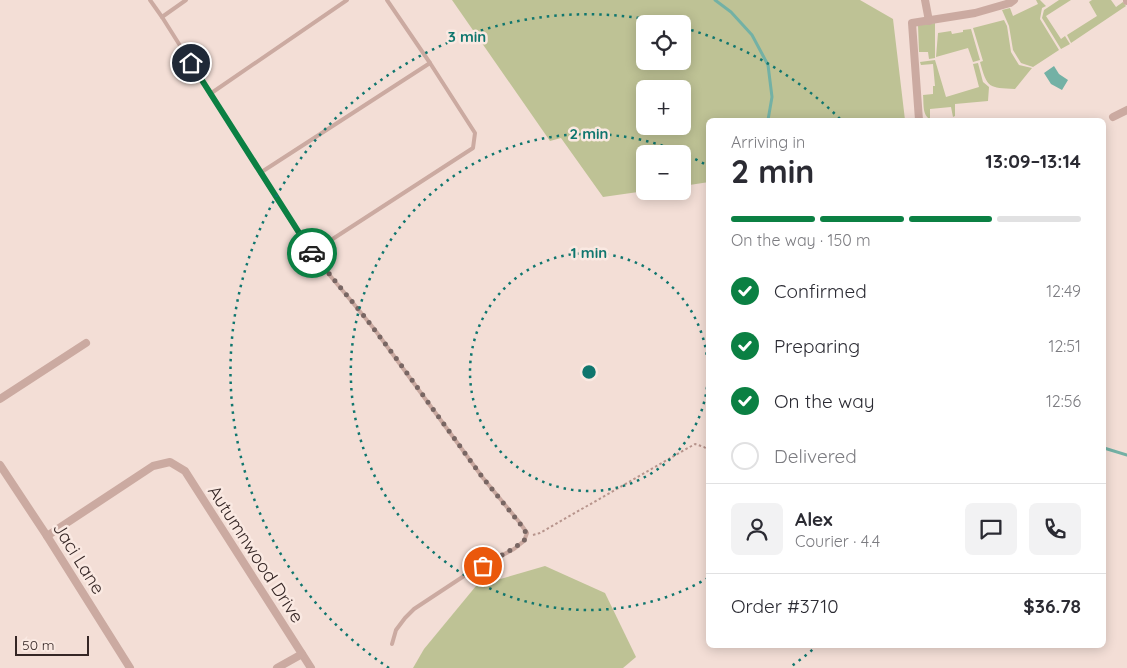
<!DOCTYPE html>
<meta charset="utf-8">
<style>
body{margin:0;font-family:Quicksand,sans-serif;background:#f2f2f3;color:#2b2b33;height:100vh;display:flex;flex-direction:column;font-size:19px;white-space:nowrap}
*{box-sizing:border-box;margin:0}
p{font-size:16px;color:#7c7c81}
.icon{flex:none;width:28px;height:28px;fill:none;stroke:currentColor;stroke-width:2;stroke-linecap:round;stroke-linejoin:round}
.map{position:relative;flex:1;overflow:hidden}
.panel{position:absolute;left:706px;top:118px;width:400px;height:530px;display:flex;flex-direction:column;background:#fff;border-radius:8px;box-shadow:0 2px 12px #0003}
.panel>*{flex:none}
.buttons{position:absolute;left:636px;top:15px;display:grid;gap:10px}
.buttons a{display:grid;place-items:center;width:55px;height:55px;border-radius:8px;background:#fff;box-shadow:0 2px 12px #0003;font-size:25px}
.scale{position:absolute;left:15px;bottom:12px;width:74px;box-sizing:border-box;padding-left:5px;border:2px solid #352625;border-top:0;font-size:14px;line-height:18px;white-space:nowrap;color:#352625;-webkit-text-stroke:4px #fae9e2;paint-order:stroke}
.pin{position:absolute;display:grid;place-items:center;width:42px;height:42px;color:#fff;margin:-21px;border:2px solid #fff;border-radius:50%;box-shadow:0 1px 5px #0007}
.courier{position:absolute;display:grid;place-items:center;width:50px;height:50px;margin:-25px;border:4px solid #0b8043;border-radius:50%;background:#fff;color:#222;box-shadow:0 1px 6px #0007}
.overview em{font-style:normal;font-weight:700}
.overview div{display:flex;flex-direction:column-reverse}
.overview{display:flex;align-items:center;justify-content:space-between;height:85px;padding:0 25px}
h1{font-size:32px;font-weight:700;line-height:38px}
.bar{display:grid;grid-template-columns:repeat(4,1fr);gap:8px 5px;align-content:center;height:60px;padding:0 25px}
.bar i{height:6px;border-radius:4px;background:#e1e1e2}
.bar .current{background:#0b8043}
.bar p{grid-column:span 4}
.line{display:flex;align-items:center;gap:12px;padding:0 25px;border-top:1px solid #e1e1e2}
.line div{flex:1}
.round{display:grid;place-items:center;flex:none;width:52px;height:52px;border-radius:8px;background:#f2f2f3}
ol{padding:0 25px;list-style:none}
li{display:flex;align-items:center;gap:15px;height:55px}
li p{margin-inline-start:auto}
li .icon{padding:5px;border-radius:50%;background:#0b8043;color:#fff;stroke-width:4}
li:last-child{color:#7c7c81}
li i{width:28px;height:28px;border:2px solid #e1e1e2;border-radius:50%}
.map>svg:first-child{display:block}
</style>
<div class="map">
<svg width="1127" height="668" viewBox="0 0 1127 668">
<rect width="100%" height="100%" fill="#f3ded6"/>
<g fill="#bec295" fill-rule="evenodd">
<path d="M452,0h408l33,19 12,101h-196v62l-26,4 -1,-32h-37v37l-42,6 -42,-59 -11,3zM645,24h37v37h-37zM645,89h37v37h-37z"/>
<path d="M1036,0h4l6,6 -4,2 -2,11 19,31 -26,17 -12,-4 -8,-13 -4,-24 -7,-16 8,-2 3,8 25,-12z"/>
<path d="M1059,0h12l-25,16 15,23 4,-3 5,8 -9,5 -19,-31 2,-8z"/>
<path d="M1092,0h19l5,7 7,-5 3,4 -55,37 -4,-8 30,-19 -8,-14z"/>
<path d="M1004,20l3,6 4,26 8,13 13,3 -17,21c-26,-1 -28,-1 -35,-27l3,-1 -10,-33z"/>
<path d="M935,23v35l-6,1 -1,-7h-9l-1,-27z"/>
<path d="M971,29l9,31 -7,2 -5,-14 -32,9 2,-24 13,-2 1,3 11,-2v-2z"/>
<path d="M935,60l11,37 33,-10 -6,-23 5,-1 5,19 6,5 -1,14 -33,3v12l-2,1 -2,-10 -21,2v10c-8,-4 -6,-16 -7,-24l10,-1v-8h2l-2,-22 -12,1 -1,-3z"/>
<path d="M545,566l60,27 31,64 -13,11h-210l11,-19 52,-63z"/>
</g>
<path fill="#73b1a5" d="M1054,66l5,8 9,6 -6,10 -11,-6 -7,-11z"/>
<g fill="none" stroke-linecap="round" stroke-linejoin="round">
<g stroke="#73b1a5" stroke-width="3">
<path d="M715,0l16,12 21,23 16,30 4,32 -4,23"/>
<path d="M1104,448l23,7"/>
</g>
<path stroke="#b7948c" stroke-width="2" stroke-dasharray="2.5 2.5" stroke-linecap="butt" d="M533,535l7,-2 155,-89 9,3 5,3"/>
<g stroke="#cbaaa1" stroke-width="4">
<path d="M150,0l12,17 149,236 42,50 22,27 108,148 37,45 7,10 -3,8 -10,8 -47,25 -53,35 -9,9 -9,12 -4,14"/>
<path d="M162,17l24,-17"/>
<path d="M210,94l137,-94"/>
<path d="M260,173l170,-110"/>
<path d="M311,253l162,-105 2,-15 -45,-70 -43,-63"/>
</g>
<g stroke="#cbaaa1" stroke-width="8">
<path d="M925,0l4,21"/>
<path d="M1127,0v1"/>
<path d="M1113,117l14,-7"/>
<path d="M919,120l-7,-97 63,-10 35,-10 4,-3"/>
<path d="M0,399l86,-56"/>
<path d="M0,465l47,71 83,132"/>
<path d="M47,536l106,-70 17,-4 15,9 126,197"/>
<path d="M277,668l25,-14"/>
</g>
</g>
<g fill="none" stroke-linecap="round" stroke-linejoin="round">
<path stroke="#786663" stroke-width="5" stroke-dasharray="0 9" d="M312,253l52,63 32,42 87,120 42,52 1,6 -2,5 -10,7 -31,18"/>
<path stroke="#0b8043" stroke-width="6" d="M191,63l121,190"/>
</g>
<g fill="none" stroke="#0f766e" stroke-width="2.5" stroke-dasharray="2.5 5">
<circle cx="589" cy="372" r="119"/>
<path d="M708 578A238 238 0 1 1 708 166"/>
<path d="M818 645A357 357 0 0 1 789 668M389 668A357 357 0 0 1 666 23M684 28A357 357 0 0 1 841 120"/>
</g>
<g text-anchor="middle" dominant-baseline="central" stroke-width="5" stroke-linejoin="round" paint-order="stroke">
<g font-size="18" fill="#352625" stroke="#fae9e2">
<text transform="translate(256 554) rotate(57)">Autumnwood Drive</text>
<text transform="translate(79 558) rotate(58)">Jaci Lane</text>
</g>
</g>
<circle cx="589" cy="372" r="8" fill="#0f766e" stroke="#fae9e2" stroke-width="2.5"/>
<g font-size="15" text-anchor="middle" font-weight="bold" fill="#0f766e" stroke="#fae9e2" stroke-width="5" stroke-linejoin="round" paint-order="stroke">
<text x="467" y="42">3 min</text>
<text x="589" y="139">2 min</text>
<text x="589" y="258">1 min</text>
</g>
</svg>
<div class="buttons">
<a><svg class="icon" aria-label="locate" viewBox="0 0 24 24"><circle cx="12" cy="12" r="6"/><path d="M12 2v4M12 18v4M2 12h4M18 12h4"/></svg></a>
<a>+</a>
<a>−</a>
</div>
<div class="scale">50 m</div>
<div class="pin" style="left:483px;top:566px;background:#ea580c"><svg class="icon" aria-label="bag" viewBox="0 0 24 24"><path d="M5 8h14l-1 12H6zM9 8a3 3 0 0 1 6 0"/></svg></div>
<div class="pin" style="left:191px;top:63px;background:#1f2937"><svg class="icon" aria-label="home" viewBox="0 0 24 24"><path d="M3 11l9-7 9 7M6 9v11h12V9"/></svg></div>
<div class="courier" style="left:312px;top:253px"><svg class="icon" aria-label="car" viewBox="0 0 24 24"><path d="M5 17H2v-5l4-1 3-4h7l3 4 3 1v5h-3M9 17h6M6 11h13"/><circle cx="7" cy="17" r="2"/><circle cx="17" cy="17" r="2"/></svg></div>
<section class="panel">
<div class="overview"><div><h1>2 min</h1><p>Arriving in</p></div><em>13:09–13:14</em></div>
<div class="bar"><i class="current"></i><i class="current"></i><i class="current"></i><i></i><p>On the way · 150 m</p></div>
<ol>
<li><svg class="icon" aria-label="check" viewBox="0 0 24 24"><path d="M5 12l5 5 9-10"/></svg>Confirmed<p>12:49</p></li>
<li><svg class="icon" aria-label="check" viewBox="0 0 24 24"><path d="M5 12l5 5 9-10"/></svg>Preparing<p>12:51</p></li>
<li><svg class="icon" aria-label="check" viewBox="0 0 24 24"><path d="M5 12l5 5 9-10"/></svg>On the way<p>12:56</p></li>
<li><i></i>Delivered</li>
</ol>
<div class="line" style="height:90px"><a class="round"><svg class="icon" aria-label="person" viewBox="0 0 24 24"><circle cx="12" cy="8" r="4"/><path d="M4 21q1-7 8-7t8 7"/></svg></a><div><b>Alex</b><p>Courier · 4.4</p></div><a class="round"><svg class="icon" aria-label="chat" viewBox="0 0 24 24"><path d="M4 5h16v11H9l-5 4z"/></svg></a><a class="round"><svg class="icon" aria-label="phone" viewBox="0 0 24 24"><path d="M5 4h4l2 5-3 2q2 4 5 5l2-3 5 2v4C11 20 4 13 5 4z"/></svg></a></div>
<div class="line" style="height:65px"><div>Order #3710</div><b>$36.78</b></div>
</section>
</div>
